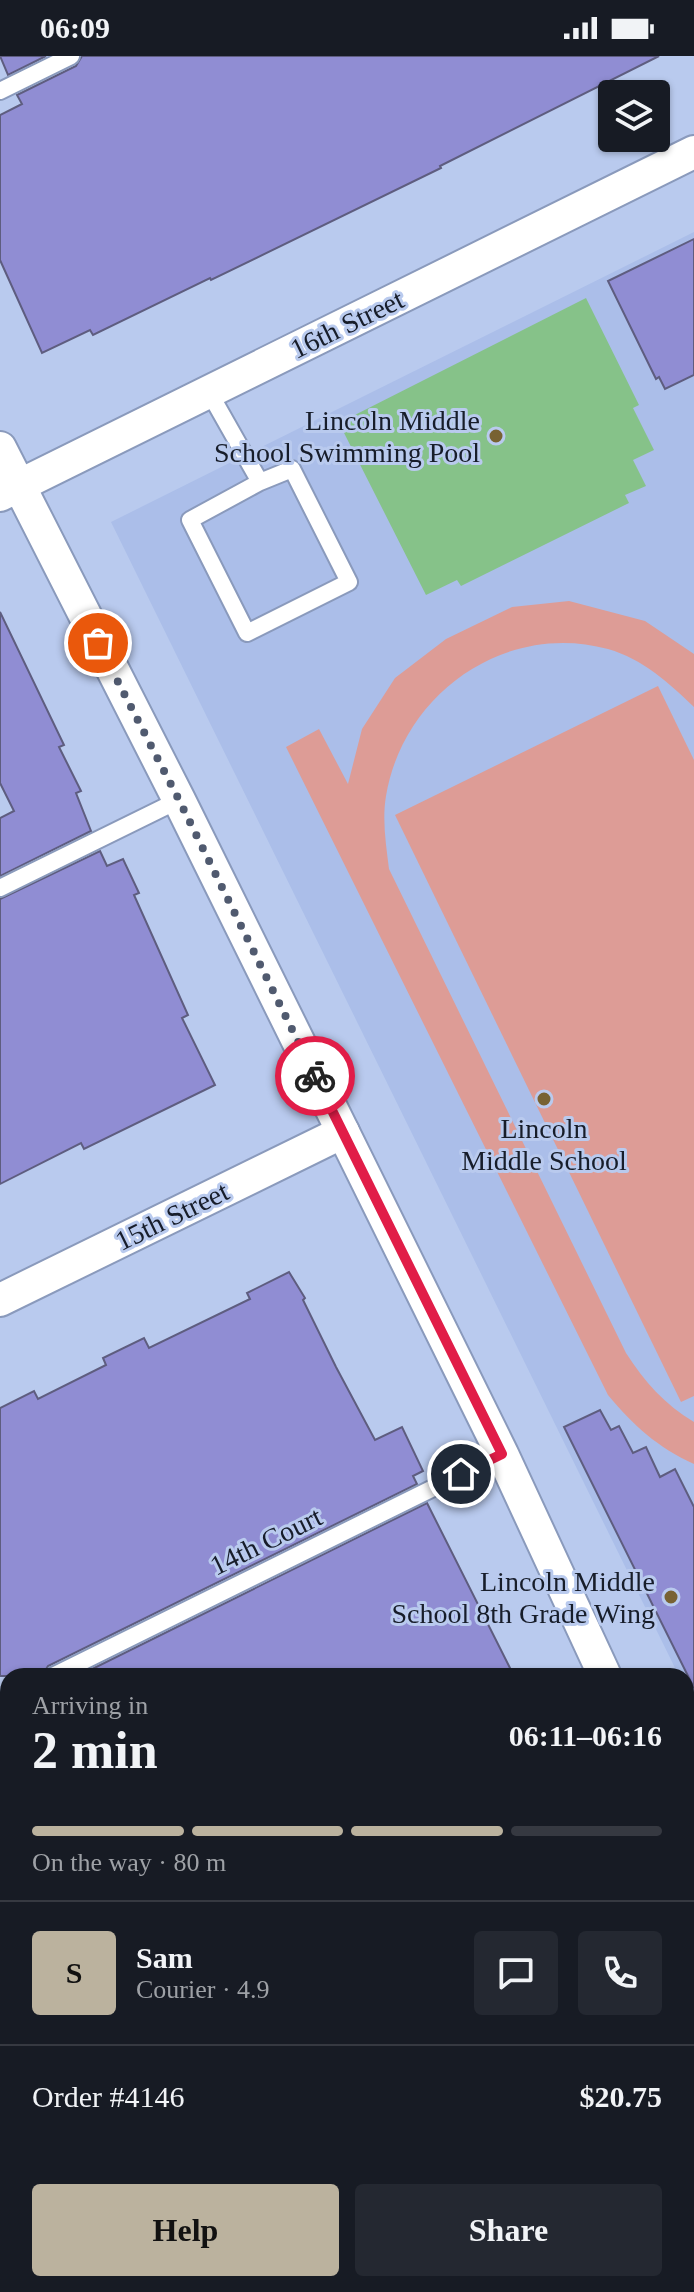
<!DOCTYPE html>
<meta charset="utf-8">
<style>
body{margin:0;font-family:Georgia,serif;background:#242831;color:#f1f3f6;height:100vh;display:flex;flex-direction:column;font-size:30px;white-space:nowrap}
*{box-sizing:border-box;margin:0}
p{font-size:26px;color:#9ea1a6}
.icon{flex:none;width:44px;height:44px;fill:none;stroke:currentColor;stroke-width:2;stroke-linecap:round;stroke-linejoin:round}
.map{position:relative;flex:1;overflow:hidden}
.sheet{position:absolute;left:0px;top:1612px;width:694px;height:624px;display:flex;flex-direction:column;background:#171b24;border-radius:24px 24px 0 0;box-shadow:0 2px 6px #0004}
.sheet>*{flex:none}
.controls{position:absolute;left:598px;top:24px;display:grid;gap:16px}
.controls a{display:grid;place-items:center;width:72px;height:72px;border-radius:8px;background:#171b24;box-shadow:0 2px 6px #0004;font-size:40px}
.pin{position:absolute;display:grid;place-items:center;width:68px;height:68px;color:#fff;margin:-34px;border:4px solid #fff;border-radius:50%;box-shadow:0 2px 8px #0007}
.courier{position:absolute;display:grid;place-items:center;width:80px;height:80px;margin:-40px;border:6px solid #e11d48;border-radius:50%;background:#fff;color:#222;box-shadow:0 2px 10px #0007}
.overview em{font-style:normal;font-weight:600}
.overview div{display:flex;flex-direction:column-reverse}
.overview{display:flex;align-items:center;justify-content:space-between;height:136px;padding:0 32px}
h1{font-size:52px;font-weight:600;line-height:60px}
.bar{display:grid;grid-template-columns:repeat(4,1fr);gap:12px 8px;align-content:center;height:96px;padding:0 32px}
.bar i{height:10px;border-radius:6px;background:#363941}
.bar .on{background:#bbb29e}
.bar p{grid-column:span 4}
.line{display:flex;align-items:center;gap:20px;padding:0 32px;border-top:2px solid #363941}
.line div{flex:1}
.round{display:grid;place-items:center;flex:none;width:84px;height:84px;border-radius:8px;background:#242831}
.cta{display:flex;gap:16px;margin-top:auto;padding:16px 32px}
.cta a{flex:1;height:92px;border-radius:8px;background:#bbb29e;color:#111;font-size:32px;font-weight:600;line-height:92px;text-align:center}
.cta a+a{background:#242831;color:#f1f3f6}
.status{display:flex;justify-content:space-between;align-items:center;height:56px;padding:0 40px;background:#171b24;direction:ltr}
.status svg{height:22px;fill:currentColor}
.map>svg:first-child{display:block}
</style>
<div class="status"><b>06:09</b><svg viewBox="0 0 49 12"><path d="M0 12V9h3v3zM5 12V6h3v6zM10 12V3h3v9zM15 12V0h3v12zM26 1h20v11H26zM47 4h2v5h-2z"/></svg></div>
<div class="map">
<svg width="694" height="2236" viewBox="0 0 694 2236">
<rect width="100%" height="100%" fill="#b9caee"/>
<path fill="#abbee9" d="M694,176v1459l-7,3 -1,-18h-7l-568,-1154z"/>
<g fill="#dd9c96">
<path d="M569,545l76,20 49,33v53c-25,-24 -51,-48 -86,-58 -102,-28 -205,44 -222,147 -4,24 0,48 3,73l237,484c18,28 39,52 68,69v42c-37,-17 -60,-38 -86,-69l-322,-648 33,-18 29,55 14,-55 33,-51 51,-39 66,-32z"/>
<path d="M658,630l36,74v636l-13,6 -286,-587z"/>
</g>
<path fill="#86c289" d="M586,242l53,107 -6,3 21,42 -21,10 13,26 -21,9 4,8 -168,83 -4,-6 -31,15 -87,-172z"/>
<g fill="#908dd3" stroke="#5e5d7f" stroke-width="2">
<path d="M0,0h46l-38,19z"/>
<path d="M82,0h577l-219,110 1,2 -230,112 -1,-2 -117,57 -3,-5 -48,23 -42,-93v-145l22,-11 -5,-9 59,-29z"/>
<path d="M694,183v136l-29,14 -6,-12 -3,2 -48,-98z"/>
<path d="M0,556l64,133 -5,2 22,44 -5,2 15,38 -91,45v-58l14,-7 -14,-28z"/>
<path d="M100,795l7,15 16,-7 16,34 -5,2 54,120 -6,3 33,67 -131,64 -3,-6 -81,41v-285z"/>
<path d="M289,1216l16,26 -2,2 33,67 39,73 27,-13 21,44 -10,5 4,8 -369,182 -6,10h-42v-268l34,-17 4,8 68,-34 -3,-7 41,-20 5,10 101,-49 -3,-6z"/>
<path d="M600,1354l11,20 8,-4 14,27 13,-6 14,30 15,-8 19,38v181l-130,-261z"/>
<path d="M427,1447l87,173h-436z"/>
</g>
<g fill="none" stroke-linecap="round" stroke-linejoin="round">
<defs>
<g id="lane">
<path d="M0,35l71,-35"/>
<path d="M209,336l51,90 -70,38 57,113 102,-51 -57,-113 -32,13"/>
<path d="M0,832l179,-88"/>
<path d="M53,1620l449,-222"/>
<path d="M0,1646l8,-4"/>
<path d="M686,2117l8,-4"/>
<path d="M440,2236l17,-8"/>
</g>
<g id="street">
<path d="M0,392l179,352 323,654 103,222"/>
<path d="M0,439l694,-343"/>
<path d="M0,1244l343,-168"/>
<path d="M686,1790l8,16"/>
</g>
<g id="secondary">
<path d="M686,1709l8,-4"/>
<path d="M0,2057l8,-4"/>
</g>
</defs>
<use href="#lane" stroke="#8a9abc" stroke-width="20"/>
<use href="#street" stroke="#8a9abc" stroke-width="36"/>
<use href="#secondary" stroke="#8a9abc" stroke-width="48"/>
<use href="#lane" stroke="#fff" stroke-width="16"/>
<use href="#street" stroke="#fff" stroke-width="32"/>
<use href="#secondary" stroke="#fff" stroke-width="44"/>
</g>
<g fill="none" stroke-linecap="round" stroke-linejoin="round">
<path stroke="#505a6f" stroke-width="8" stroke-dasharray="0 14.4" d="M98,587l81,157 136,276"/>
<path stroke="#e11d48" stroke-width="10" d="M315,1020l187,378 -41,20"/>
</g>
<g fill="#786232" stroke="#b9caee" stroke-width="3">
<circle cx="496" cy="380" r="8"/>
<circle cx="544" cy="1043" r="8"/>
<circle cx="671" cy="1541" r="8"/>
</g>
<g text-anchor="middle" dominant-baseline="central" stroke-width="6" stroke-linejoin="round" paint-order="stroke">
<g font-size="28" fill="#171d2a" stroke="#b9caee">
<text transform="translate(347 268) rotate(-26)">16th Street</text>
<text transform="translate(172 1160) rotate(-26)">15th Street</text>
<text transform="translate(266 1485) rotate(-26)">14th Court</text>
</g>
<g font-size="28" fill="#171d2a" stroke="#b9caee" text-anchor="end">
<text x="480" y="364">Lincoln Middle<tspan x="480" dy="32">School Swimming Pool</tspan></text>
<text x="544" y="1072" text-anchor="middle">Lincoln<tspan x="544" dy="32">Middle School</tspan></text>
<text x="655" y="1525">Lincoln Middle<tspan x="655" dy="32">School 8th Grade Wing</tspan></text>
</g>
</g>
</svg>
<div class="controls">
<a><svg class="icon" aria-label="layers" viewBox="0 0 24 24"><path d="M12 4l9 5-9 5-9-5zM3 14l9 5 9-5"/></svg></a>
</div>
<div class="pin" style="left:98px;top:587px;background:#ea580c"><svg class="icon" aria-label="bag" viewBox="0 0 24 24"><path d="M5 8h14l-1 12H6zM9 8a3 3 0 0 1 6 0"/></svg></div>
<div class="pin" style="left:461px;top:1418px;background:#1f2937"><svg class="icon" aria-label="home" viewBox="0 0 24 24"><path d="M3 11l9-7 9 7M6 9v11h12V9"/></svg></div>
<div class="courier" style="left:315px;top:1020px"><svg class="icon" aria-label="bike" viewBox="0 0 24 24"><circle cx="6" cy="16" r="4"/><circle cx="18" cy="16" r="4"/><path d="M6 16l4-8h5l3 8M10 8l3 8H6M13 5h3"/></svg></div>
<section class="sheet">
<div class="overview"><div><h1>2 min</h1><p>Arriving in</p></div><em>06:11–06:16</em></div>
<div class="bar"><i class="on"></i><i class="on"></i><i class="on"></i><i></i><p>On the way · 80 m</p></div>
<div class="line" style="height:144px"><b class="round" style="background:#bbb29e;color:#111">S</b><div><b>Sam</b><p>Courier · 4.9</p></div><a class="round"><svg class="icon" aria-label="chat" viewBox="0 0 24 24"><path d="M4 5h16v11H9l-5 4z"/></svg></a><a class="round"><svg class="icon" aria-label="phone" viewBox="0 0 24 24"><path d="M5 4h4l2 5-3 2q2 4 5 5l2-3 5 2v4C11 20 4 13 5 4z"/></svg></a></div>
<div class="line" style="height:104px"><div>Order #4146</div><b>$20.75</b></div>
<div class="cta"><a>Help</a><a>Share</a></div>
</section>
</div>
